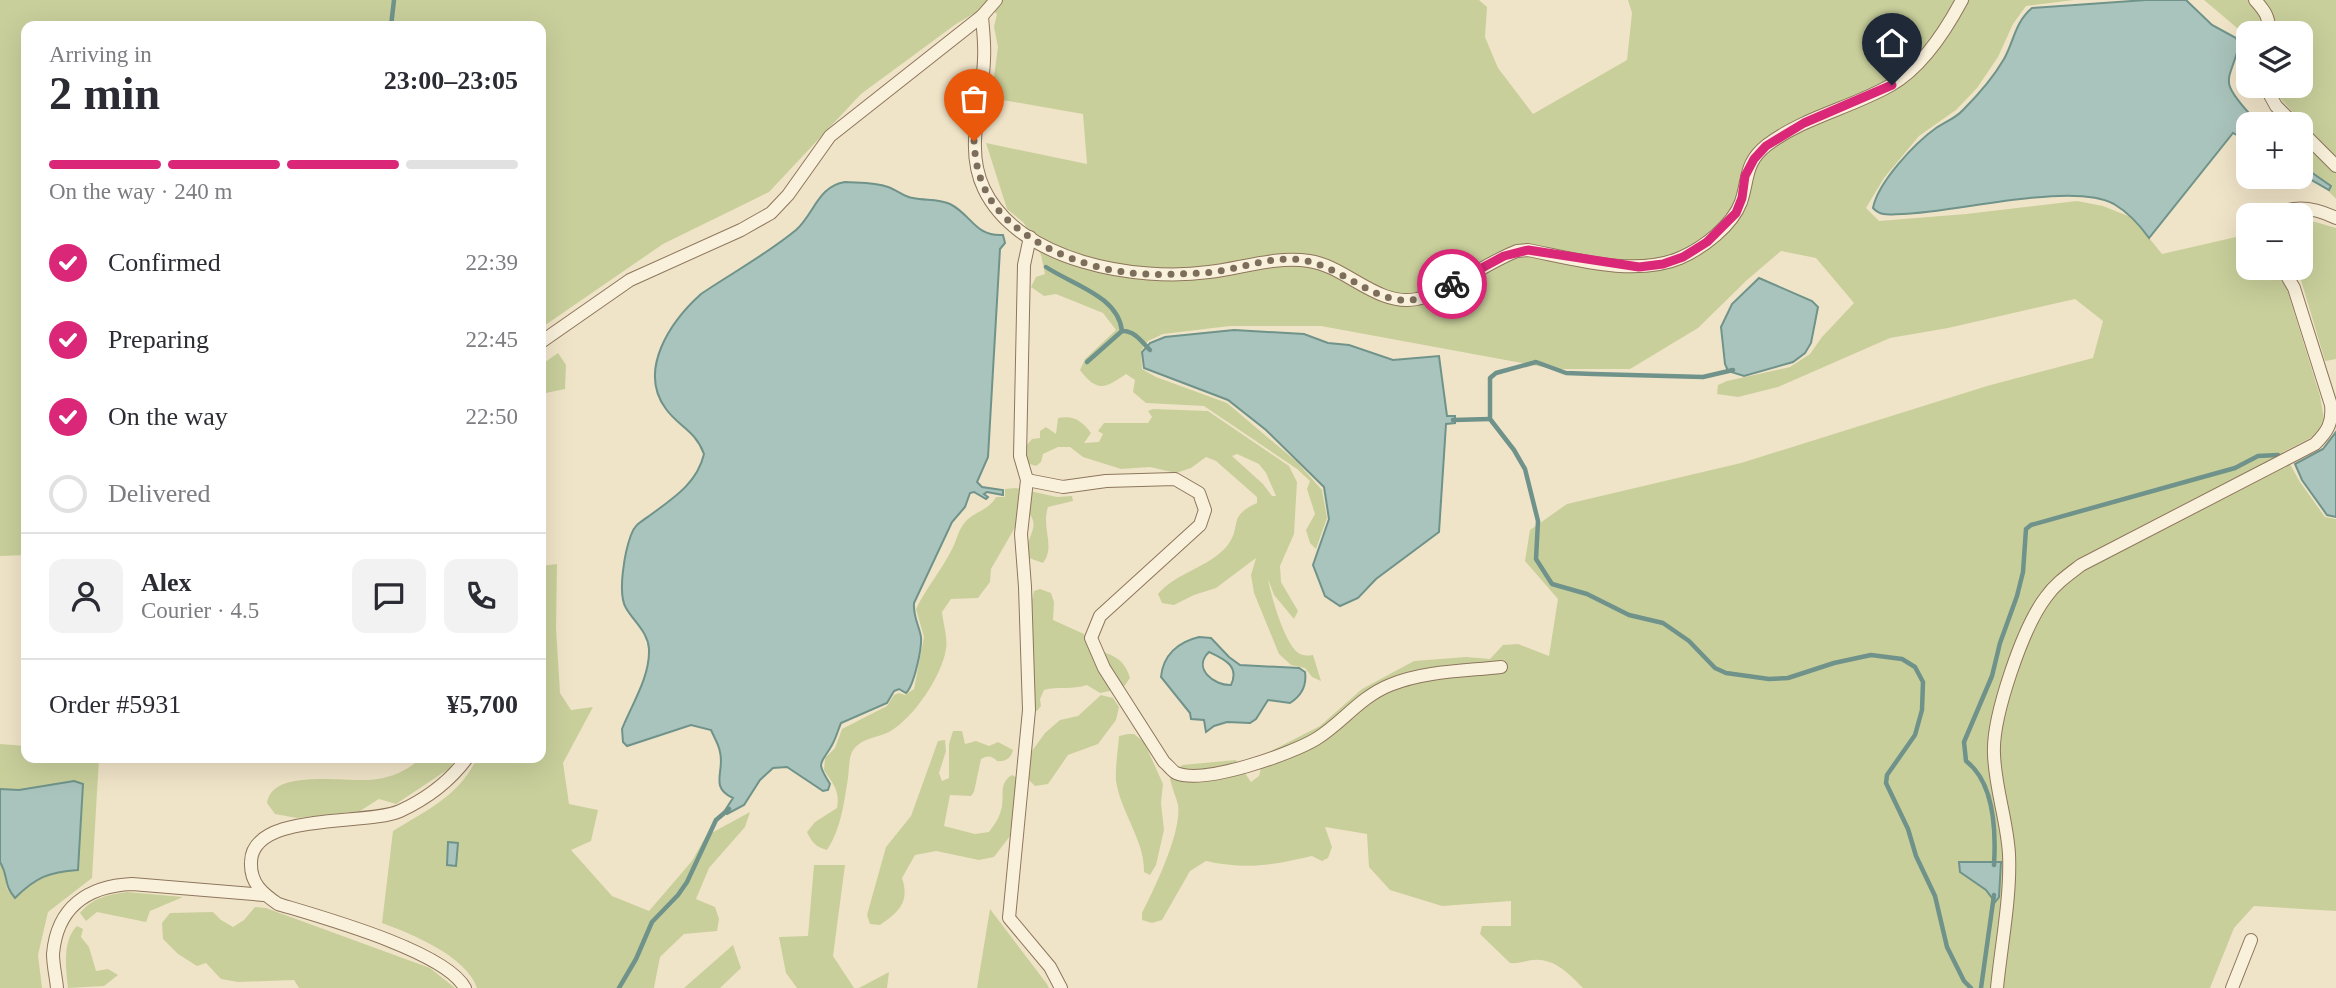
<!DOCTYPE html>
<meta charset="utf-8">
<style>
body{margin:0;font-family:"Times New Roman",serif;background:#f2f2f3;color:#2b2b33;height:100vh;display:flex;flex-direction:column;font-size:26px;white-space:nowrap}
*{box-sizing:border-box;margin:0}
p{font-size:23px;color:#7c7c81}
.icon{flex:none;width:38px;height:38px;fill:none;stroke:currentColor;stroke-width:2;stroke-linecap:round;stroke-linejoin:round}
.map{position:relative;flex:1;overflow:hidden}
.sheet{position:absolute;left:21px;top:21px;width:525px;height:742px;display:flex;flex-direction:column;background:#fff;border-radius:14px;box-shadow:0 7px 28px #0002}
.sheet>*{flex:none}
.controls{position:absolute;left:2236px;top:21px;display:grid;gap:14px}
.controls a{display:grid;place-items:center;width:77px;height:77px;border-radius:14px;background:#fff;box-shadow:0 7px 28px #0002;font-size:35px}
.pin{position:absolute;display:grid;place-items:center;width:60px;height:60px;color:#fff;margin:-72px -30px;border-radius:50% 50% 50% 0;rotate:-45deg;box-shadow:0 0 7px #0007}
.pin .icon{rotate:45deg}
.courier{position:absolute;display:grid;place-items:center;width:70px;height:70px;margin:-35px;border:5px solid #db2777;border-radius:50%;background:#fff;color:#222;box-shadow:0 2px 9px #0007}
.overview em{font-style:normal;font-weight:700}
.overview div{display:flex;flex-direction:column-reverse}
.overview{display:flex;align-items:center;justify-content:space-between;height:119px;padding:0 28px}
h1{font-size:46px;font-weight:700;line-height:52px}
.bar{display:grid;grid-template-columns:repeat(4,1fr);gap:10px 7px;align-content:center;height:84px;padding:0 28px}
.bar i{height:9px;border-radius:5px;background:#e1e1e2}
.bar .active{background:#db2777}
.bar p{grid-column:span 4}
.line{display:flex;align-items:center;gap:18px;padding:0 28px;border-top:2px solid #e1e1e2}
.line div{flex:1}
.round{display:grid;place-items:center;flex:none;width:74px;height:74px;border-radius:14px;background:#f2f2f3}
ol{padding:0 28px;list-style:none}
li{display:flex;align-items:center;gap:21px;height:77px}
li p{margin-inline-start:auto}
li .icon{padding:7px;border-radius:50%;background:#db2777;color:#fff;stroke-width:4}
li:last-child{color:#7c7c81}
li i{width:38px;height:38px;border:4px solid #e1e1e2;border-radius:50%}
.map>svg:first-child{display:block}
</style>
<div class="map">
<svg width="2336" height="988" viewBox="0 0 2336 988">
<rect width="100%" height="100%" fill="#f0e4c8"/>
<g fill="#c9cf9b" fill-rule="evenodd">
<path d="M0,0h1479l8,7 -2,30 13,31 35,46 94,-54 5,-47 -4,-13h446l-48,6 -13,18 -15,33 -21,31 -21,22 -37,26 -35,42 -18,30 13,13 87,-7 111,-13 26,5 30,12 29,36 87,-20v34h21l16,18 34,110 4,23 -8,16 -33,17 17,30 25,35 11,2v392l-82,-5 -20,22 -24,60h-627c-12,-12 -25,-27 -44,-28 -9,-1 -19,4 -29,3l-30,-29 2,-8h29v-25l-69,5 -52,-16 -21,-23 -2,-33 -42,-7 7,20 -4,11 -6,3 -10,-5c-39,9 -66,14 -106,5l-16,10 -28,49 -10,3 -10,-3v-7c12,-24 40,-81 36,-108 -2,-8 -6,-17 -8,-26l12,-14 54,-5 15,22 8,-6 6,-22 55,-28 42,-37 52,-28 52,-4 24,2 13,-14 15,-1 31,12 9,-57 -33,-38 5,-31 37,-26 174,-41 246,-77 106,-28 10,-37 -28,-22 -127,29 -58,10 -112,49 -40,10 -21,-3 1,-9 9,-4 63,-14 20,-13 12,-17 32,-34 -38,-45 -35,-7 -34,29 -49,48 -68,41h-76l-233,-43h-91l-67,8 -15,7 -7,10 1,18 14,8 71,26 70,59 25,28 5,28 -11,31 -6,-6 -4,-13 9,-16 -8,-25 3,-8 -13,-12 -93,-63 -58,-3 -13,-11 2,-12 -9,-6c-20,14 -29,19 -46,-4l5,-11 31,-29 -13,-17 -47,-19 -12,2 -13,-9 5,-10 9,-3 -4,-19 -17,-32 -17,-14 -21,-66 101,21 -4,-50 -92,-16 7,-51 -4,-20 3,-13 -10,-8 -31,18 -95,70 -92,98 -106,52 -122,84v-302h-515v529l-26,1z"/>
<path d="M2204,0h132v199l-28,-29 -5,-47 -26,-28 1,-9h23v-53h-52v5z"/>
<path d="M2301,218l35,10v131l-11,2 -24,-81 -12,-12h12z"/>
<path d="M558,353l8,12 -1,24 -24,5v-29z"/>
<path d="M1153,409l55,2 81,55 8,16 -3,52 -14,32 1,16 17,29 -4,8 -20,-24 -6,-16c3,17 16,62 29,73 5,4 10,4 16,3l8,26 -9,-4 -7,-9 -14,-3 -12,-11 -25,-61 -3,-18 5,-17 -40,30 -22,7 -20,10 -12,-2 -4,-9c19,-22 50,-26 69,-48 16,-20 -1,-29 30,-43v-6l-41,-36 -10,-4 -15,11 -15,5 -26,-6 -29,2 -38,-12 -13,-10h-12l-15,7 -2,8 -5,4 -10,-3 -1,-16 7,-8 8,-1v-7l6,-4 10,7 2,-16c16,-3 24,3 33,15l-7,10 15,-1 4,-8 -5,-3 6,-8h44l4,-6 -4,-6zM1237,454l22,10 7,9 10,23h-4l-9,-12 -31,-28z"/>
<path d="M1016,488l41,9 15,-1 1,5 -25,6c-7,22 8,39 -5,56l-14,-5c-7,-25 19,-31 -8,-52l-4,18 -26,45 -1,13 -12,16 -27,1 -9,13c1,11 6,26 4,37 -4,27 -33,70 -57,83 -12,6 -29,6 -37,20 -3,6 -3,19 -4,26 -4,25 -7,51 -21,72 -11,-3 -15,-7 -20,-18l8,-10 22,-14c3,-18 -4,-24 -13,-38l1,-12 10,-10 7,-19 45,-23 7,-11 5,-2 6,2 9,-6 10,-52 -8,-28c10,-21 25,-38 35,-58 6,-10 7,-22 15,-30 10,-10 23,-11 30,-24h9v-8z"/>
<path d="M557,564l-1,64 4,65 11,17 22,-3 -30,56 6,41 29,6 -7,31 -20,9 41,46 37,15 43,-50 14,-25 44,-24 -5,15 -36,41 -13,31 19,8 4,12 -2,12 -33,3 -24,23 -6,31h-177c-11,-32 -65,-54 -95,-65l11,-92c34,-21 66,-35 84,-73h64v-192z"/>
<path d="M1040,589l11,4 3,9 -1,18 31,14 3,12c21,9 36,8 43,32l-7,10 -23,5 -13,-8c-14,5 -29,1 -43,5l-4,9 1,7 -4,5 -4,-1 -1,-109 2,-10z"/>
<path d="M1101,695l12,3 6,9 -3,13 -18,24 -30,11 -20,29 -13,2 -7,-7 4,-28 13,-18 15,-13 18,-4z"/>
<path d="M953,731h9l3,13 11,-3 13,5 9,-4 15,8c-2,8 -7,12 -16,11 -5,-5 -9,-6 -16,-2l-7,33 -3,4 -21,-1 -6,31 31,8 14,-2c6,-8 11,-15 13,-26 2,-13 -3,-23 10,-31l6,3 -8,58 -16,21 -15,3 -43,-9 -21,4 -13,23c8,24 -3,34 -22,47l-10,-1 -3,-9 19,-68 25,-31 27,-75 7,-1 1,11 -7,22 3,8 7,-3v-34z"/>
<path d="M1128,734h6l10,8 19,42 -2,19 3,27 -8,35 -6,10 -6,-3c1,-31 -23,-59 -28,-91 -1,-14 2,-30 3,-45z"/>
<path d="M0,744l26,2v12h73l-7,120 -44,34 -10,43 4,33h-42v-126l5,8 2,19 52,-17 19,-2 5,-86 -9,-3 -55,9 -19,-1z"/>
<path d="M421,758h35l-6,10 -54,36 -17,-5 -19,12 -63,7 -22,-4 -8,-11c5,-37 84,-19 110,-24 17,-2 32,-10 44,-21z"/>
<path d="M814,865h31l-12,91 21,32h-57l-11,-15 -7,-36 29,-1z"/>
<path d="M127,892l56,5 -33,14 -4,11 -49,-10 -11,9 -6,-8c13,-16 28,-18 47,-21z"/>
<path d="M255,907l11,1 164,60 25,20h-156l-5,-8 -56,2 -17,-3 -15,-16 -9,3 -19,-12 -15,-15 -1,-16 8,-10 43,-1 8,8 12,7 11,-7z"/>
<path d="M990,909l57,75 2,4h-72z"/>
<path d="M77,926l6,3 -2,8 8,10 7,24 12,-2 10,6 -14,11 -36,2c-2,-19 -6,-48 9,-62z"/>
<path d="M733,945l8,23 -21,20h-36z"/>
<path d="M889,972l-2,16h-28z"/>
</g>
<g fill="#a9c4bc" stroke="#6f938a" stroke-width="2" fill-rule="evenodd">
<path d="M2146,0h40l26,25 24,13 3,7c-9,37 -21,33 9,67l-6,11 7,5v14l-16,-9 -84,105c-10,-14 -20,-25 -35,-34 -42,-23 -159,9 -211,10 -12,0 -22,3 -30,-6 5,-26 42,-65 63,-80 9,-6 20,-10 27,-18 15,-15 30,-32 41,-51 10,-18 11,-37 28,-51z"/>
<path d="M2301,165l30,21 -2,4 -28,-16z"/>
<path d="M845,182c15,1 29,0 43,5 9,3 16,10 25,11 13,3 24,0 37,6 22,11 25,33 53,31l2,8 -5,6 -12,208 -11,25 5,5 21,3v5l-16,-3 -3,2 4,3 -2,2 -12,-7 -4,1 -5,14 -13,15 -38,81c-1,14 5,22 7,34 1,11 -7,49 -15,56l-7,-4 -5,2 -7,12 -46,20c-3,7 -5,15 -9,22 -11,20 -17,15 -2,39l-2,6 -5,1 -36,-24 -14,1 -13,12 -16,25 -17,9 -3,-2 9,-14c-24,-11 -8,-26 -13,-46 -1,-7 -6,-15 -9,-22l-20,-5 -64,21 -4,-4 -1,-13c10,-25 28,-52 27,-80 -1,-17 -15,-27 -23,-41 -9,-15 -1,-57 5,-73 3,-10 10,-13 18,-19 23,-17 48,-32 55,-62 -9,-24 -25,-27 -38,-45 -29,-39 5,-88 35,-115 31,-21 66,-40 95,-64 18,-16 22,-44 49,-48z"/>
<path d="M1759,278l53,23 6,6 -7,36 -6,10 -12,9 -49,14 -16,-5 -3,-7 -4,-37 11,-23z"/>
<path d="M1234,330l70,4 24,9 21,2 44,15 46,-4 8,60h8v7l-9,1 -7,108 -63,47 -18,19 -18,8 -15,-10 -12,-31 16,-46 -5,-32 -58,-57 -38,-30 -84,-32 -2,-16 8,-9 15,-6z"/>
<path d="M2336,432v85l-9,-2 -25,-35 -7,-16 28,-15z"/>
<path d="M1199,637l12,1 18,19 11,8 59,3 6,4c2,14 -4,24 -15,31l-22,-3 -12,19 -6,4 -23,-1 -13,4 -8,6 -2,-12 -13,-1 -1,-6 -29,-36c2,-22 17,-35 38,-40zM1209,652c15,7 31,14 22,33 -17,1 -39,-17 -22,-33z"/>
<path d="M74,781l9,3 -5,86c-29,2 -42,7 -63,28 -12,-14 -6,-21 -15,-36v-73l19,1z"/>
<path d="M448,842l10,1 -2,23 -9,-1z"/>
<path d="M1959,862h42l-2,35 -4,5 -9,-12 -26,-18z"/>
</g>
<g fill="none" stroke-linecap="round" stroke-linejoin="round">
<g stroke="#6f938a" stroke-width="4.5">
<path d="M391,26l3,-26"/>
<path d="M1046,267c27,18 72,29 76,64 12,-1 20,11 28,19"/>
<path d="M1087,362l35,-31"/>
<path d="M1733,370l-30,7 -110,-3 -27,-1 -30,-11 -40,11 -6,5v41l24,31 11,19 13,52 -2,38 16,25 35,10 42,21 34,8 26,18 26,27 11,5 43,6 19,-1 46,-15 37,-8 31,4 13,8 8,15 -1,28 -7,25 -28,40 -1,8 22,46 8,27 19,40 12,51 17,34 7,7"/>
<path d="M1453,420l37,-1"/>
<path d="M1994,865c2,-33 1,-82 -28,-104l-2,-19 28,-66 8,-33 17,-47 6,-24 3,-43 5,-4 204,-57 23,-12 20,-1"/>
<path d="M619,988l17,-29 16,-37 26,-27 9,-13 29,-62 13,-11"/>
<path d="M1981,988l13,-93"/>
</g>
<defs>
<g id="minor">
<path d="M2255,0c10,11 15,18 14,33"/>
<path d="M982,16c1,14 3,29 2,43 -1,44 -20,88 0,130 35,73 153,93 225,83 33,-4 67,-16 100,-11 37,5 68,46 108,38 35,-8 66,-35 100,-48l11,-1c46,9 107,27 152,8 23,-10 52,-32 61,-56 8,-23 3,-39 26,-57 37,-28 84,-37 124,-60 30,-17 55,-55 71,-85"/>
<path d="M2265,86l11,20 18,18"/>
<path d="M2301,131l35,35"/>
<path d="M2275,215c20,-11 41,-7 61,3"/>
<path d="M1030,237l-6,28 -4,191 7,24 -6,54 4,53 4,123 -20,208 41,49 11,21"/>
<path d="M541,342l89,-62 111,-50 30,-17 17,-18 42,-59 152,-120 14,-16"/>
<path d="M1027,480l36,7 43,-6 69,-2 24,14 6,17 -5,15 -100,91 -9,22 13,30 60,94c4,3 8,9 12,11 28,12 115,-19 140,-34 26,-16 44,-42 74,-54 34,-14 74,-14 111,-18"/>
<path d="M57,988c-1,-11 -4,-23 -4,-34 4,-47 35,-68 79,-70l132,11"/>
<path d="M465,988c-20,-37 -144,-71 -187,-84 -16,-11 -28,-21 -27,-42 1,-51 115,-36 149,-51 26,-12 50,-30 67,-53"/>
<path d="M1997,988c4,-42 14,-91 12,-134 -2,-34 -14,-66 -15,-100 -2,-37 29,-127 52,-157 9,-13 22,-22 35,-32l234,-121c12,-12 18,-21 16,-39l-37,-117 -7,-12 -9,-8"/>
<path d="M2232,988l19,-48"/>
</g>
</defs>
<use href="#minor" stroke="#8d765c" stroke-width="14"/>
<use href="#minor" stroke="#faf1dc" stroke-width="12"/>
</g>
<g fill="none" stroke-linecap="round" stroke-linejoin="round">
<path stroke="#7c6e5b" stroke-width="7" stroke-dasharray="0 12.6" d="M974,141c1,16 3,31 10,46 20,48 91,79 140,85 26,4 53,2 80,1 29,-2 60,-15 89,-14 41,2 74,39 109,41 17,2 35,-9 50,-16"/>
<path stroke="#db2777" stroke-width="9" d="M1452,284l52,-28 24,-6 111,17 24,-3 20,-7 24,-15 29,-29 6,-15 3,-22 9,-17 12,-13 38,-23 88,-38"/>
</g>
</svg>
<div class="controls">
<a><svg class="icon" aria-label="layers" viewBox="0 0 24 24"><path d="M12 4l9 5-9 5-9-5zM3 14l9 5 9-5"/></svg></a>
<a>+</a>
<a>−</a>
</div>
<div class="pin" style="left:974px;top:141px;background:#ea580c"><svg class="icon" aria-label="bag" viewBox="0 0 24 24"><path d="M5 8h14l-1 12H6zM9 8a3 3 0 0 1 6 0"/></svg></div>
<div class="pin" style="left:1892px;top:85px;background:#1f2937"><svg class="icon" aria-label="home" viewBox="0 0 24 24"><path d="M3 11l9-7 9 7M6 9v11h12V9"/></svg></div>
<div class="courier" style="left:1452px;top:284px"><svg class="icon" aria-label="bike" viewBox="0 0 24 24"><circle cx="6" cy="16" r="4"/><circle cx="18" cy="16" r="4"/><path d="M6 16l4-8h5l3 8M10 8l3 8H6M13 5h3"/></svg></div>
<section class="sheet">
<div class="overview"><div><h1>2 min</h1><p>Arriving in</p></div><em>23:00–23:05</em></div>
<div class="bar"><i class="active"></i><i class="active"></i><i class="active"></i><i></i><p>On the way · 240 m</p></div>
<ol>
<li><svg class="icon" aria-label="check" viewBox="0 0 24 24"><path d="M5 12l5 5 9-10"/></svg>Confirmed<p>22:39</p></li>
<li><svg class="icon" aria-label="check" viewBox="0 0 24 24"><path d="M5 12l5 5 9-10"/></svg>Preparing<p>22:45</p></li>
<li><svg class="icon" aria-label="check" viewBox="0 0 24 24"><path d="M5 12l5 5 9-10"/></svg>On the way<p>22:50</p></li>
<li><i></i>Delivered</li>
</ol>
<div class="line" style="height:126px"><a class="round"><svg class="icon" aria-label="person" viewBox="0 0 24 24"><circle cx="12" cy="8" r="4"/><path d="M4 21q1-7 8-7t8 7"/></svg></a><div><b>Alex</b><p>Courier · 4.5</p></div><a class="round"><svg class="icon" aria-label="chat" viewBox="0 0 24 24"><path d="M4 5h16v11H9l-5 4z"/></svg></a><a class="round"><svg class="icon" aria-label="phone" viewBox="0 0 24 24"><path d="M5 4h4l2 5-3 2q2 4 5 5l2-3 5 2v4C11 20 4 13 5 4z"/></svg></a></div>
<div class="line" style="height:91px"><div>Order #5931</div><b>¥5,700</b></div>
</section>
</div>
